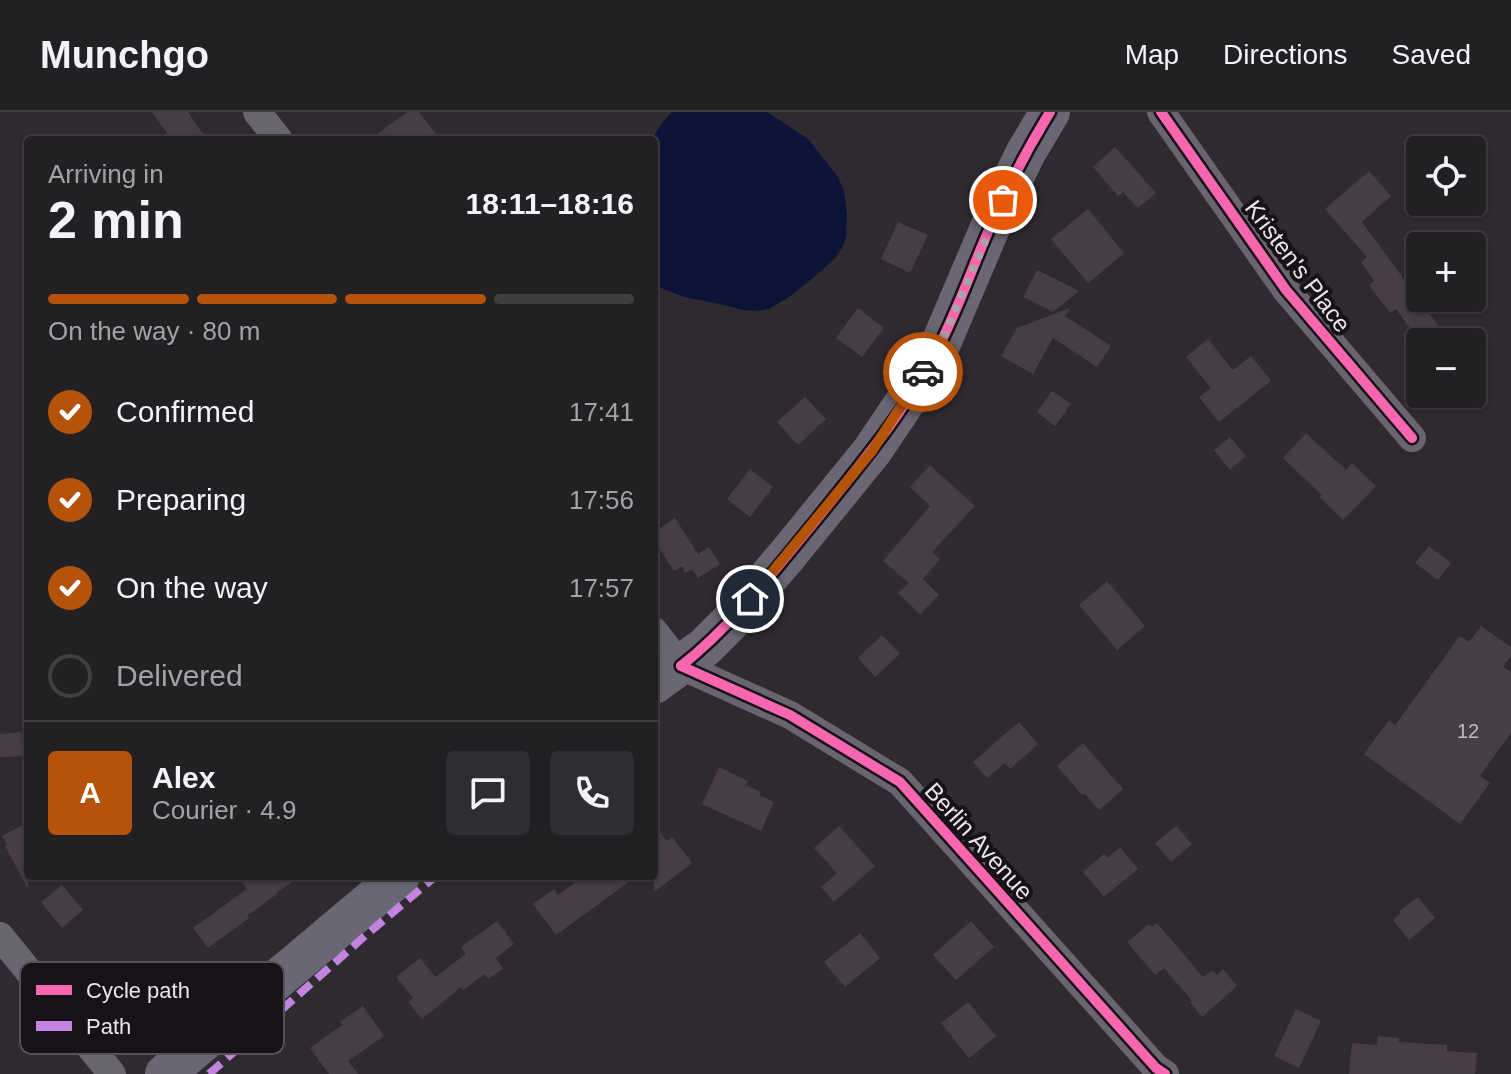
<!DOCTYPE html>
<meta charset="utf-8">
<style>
body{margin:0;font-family:Arial,sans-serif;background:#2f2d31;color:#f1f3f6;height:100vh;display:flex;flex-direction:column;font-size:30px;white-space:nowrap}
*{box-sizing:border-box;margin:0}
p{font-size:26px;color:#a3a3a6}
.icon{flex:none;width:44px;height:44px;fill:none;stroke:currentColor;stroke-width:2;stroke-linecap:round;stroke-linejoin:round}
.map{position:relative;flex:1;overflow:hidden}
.side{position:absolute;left:24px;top:24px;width:634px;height:744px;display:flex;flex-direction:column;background:#232024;border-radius:8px;box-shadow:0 2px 6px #0004,0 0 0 2px #403e41}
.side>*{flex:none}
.fabs{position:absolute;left:1406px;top:24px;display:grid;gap:16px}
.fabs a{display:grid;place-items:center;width:80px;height:80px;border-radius:8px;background:#232024;box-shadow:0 2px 6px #0004,0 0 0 2px #403e41;font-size:40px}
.pin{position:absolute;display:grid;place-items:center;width:68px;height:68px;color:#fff;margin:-34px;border:4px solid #fff;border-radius:50%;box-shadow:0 2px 8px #0007}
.courier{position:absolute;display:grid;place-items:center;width:80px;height:80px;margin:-40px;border:6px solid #b45309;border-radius:50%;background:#fff;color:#222;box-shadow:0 2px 10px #0007}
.headline em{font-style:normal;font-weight:600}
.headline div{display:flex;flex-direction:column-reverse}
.headline{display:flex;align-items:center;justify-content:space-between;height:136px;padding:0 24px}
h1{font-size:52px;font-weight:600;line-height:60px}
.bar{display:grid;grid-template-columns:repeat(4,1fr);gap:12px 8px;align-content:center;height:96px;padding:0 24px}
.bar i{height:10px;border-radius:6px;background:#403e41}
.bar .selected{background:#b45309}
.bar p{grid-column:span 4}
.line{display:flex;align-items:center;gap:20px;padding:0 24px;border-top:2px solid #403e41}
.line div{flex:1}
.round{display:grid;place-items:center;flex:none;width:84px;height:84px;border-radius:8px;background:#2f2d31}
ol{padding:0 24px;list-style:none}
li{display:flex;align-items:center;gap:24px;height:88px}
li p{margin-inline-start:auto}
li .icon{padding:8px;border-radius:50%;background:#b45309;color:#fff;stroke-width:4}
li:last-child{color:#a3a3a6}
li i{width:44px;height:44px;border:4px solid #403e41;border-radius:50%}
header{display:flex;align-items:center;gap:48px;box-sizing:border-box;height:112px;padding:0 40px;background:#232024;border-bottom:2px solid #403e41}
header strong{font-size:38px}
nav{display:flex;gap:44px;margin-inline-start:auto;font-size:28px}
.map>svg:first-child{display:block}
</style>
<header>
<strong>Munchgo</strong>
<nav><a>Map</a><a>Directions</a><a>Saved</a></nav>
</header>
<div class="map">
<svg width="1511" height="962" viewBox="0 0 1511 962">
<rect width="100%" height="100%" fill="#2f2a30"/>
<path fill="#0b1337" d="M672,0h95l41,27 30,38 6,14 3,23 -1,23 -4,11 -7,10 -17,16 -29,23 -20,12 -14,2 -12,-1 -23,-6 -36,-7 -30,-12v-145h-3l12,-18z"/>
<g fill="#483d44">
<path d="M152,0h36l19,28h-35z"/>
<path d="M407,0h12l22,28h-72z"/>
<path d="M1115,35l41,46 -18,15 -15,-16 -5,4 -25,-29z"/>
<path d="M1369,59l22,25 -29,26 88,120h-30l-24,-33 -6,4 -21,-28 5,-4 -13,-19 6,-5 -42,-48z"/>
<path d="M1088,97l36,44 -36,30 -37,-44z"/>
<path d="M898,110l30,13 -18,38 -29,-14z"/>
<path d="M1037,158l42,21 -26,21 -30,-15z"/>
<path d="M858,196l26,20 -22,29 -26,-19z"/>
<path d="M1070,196l-5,8 46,30 -14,21 -44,-29 -20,36 -32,-18 16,-28z"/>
<path d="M1208,227l25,31 18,-14 20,25 -52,41 -20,-25 12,-9 -25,-31z"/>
<path d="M1052,279l19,13 -16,22 -18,-14z"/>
<path d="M805,285l21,22 -28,26 -21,-23z"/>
<path d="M1306,321l40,37 6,-7 24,23 -33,34 -24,-23 3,-2 -39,-37z"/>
<path d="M1230,325l16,19 -16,14 -16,-20z"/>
<path d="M930,353l45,41 -43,46 8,7 -17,20 16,16 -19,19 -22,-21 11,-10 -26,-22 47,-55 -20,-19z"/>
<path d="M750,357l23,18 -23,30 -23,-18z"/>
<path d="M675,406l23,36 11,-7 11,17 -22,14 -6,-9 -7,4 -3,-7 -8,5 -20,-31v-8z"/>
<path d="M1429,434l22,17 -13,17 -23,-17z"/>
<path d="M1107,469l38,45 -28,24 -38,-45z"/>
<path d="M1481,514l30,21v9l-8,11 8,5v61l-31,43 10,7 -30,41 -96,-70 25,-34 6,5 65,-89 9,6z"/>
<path d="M882,523l18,19 -25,23 -17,-19z"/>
<path d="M1019,610l19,22 -28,25 -5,-6 -18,15 -14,-16z"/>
<path d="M21,620l2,24 -23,1v-23z"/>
<path d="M1083,631l40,46 -24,21 -15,-17 -2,2 -25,-29z"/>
<path d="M719,655l29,14 -2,4 15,7 -2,3 15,7 -13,29 -59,-27z"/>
<path d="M28,710v67l-23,-43 2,-1 -5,-9z"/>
<path d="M654,713l13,16 5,-4 20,26 -38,29z"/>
<path d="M839,714l36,40 -41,36 -13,-15 16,-14 -23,-25z"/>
<path d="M1176,714l16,18 -21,18 -16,-19z"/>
<path d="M1120,735l18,22 -34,28 -21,-25 21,-18 3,4z"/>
<path d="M254,764h48l-26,17 1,1 -29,21 1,3 -41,30 -15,-20 54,-39 -4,-6z"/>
<path d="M584,764h53l-81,59 -23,-31 21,-15 4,6z"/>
<path d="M62,773l21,25 -21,18 -21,-26z"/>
<path d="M1418,785l17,21 -26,22 -16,-20 8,-7 -2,-2z"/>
<path d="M497,809l17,23 -18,14 7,11 -15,10 -3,-5 -22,16 -2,-3 -39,32 -14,-17 5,-4 -17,-21 24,-19 15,19 31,-23 -5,-7z"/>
<path d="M971,809l23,26 -38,33 -23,-25z"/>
<path d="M1157,811l46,54 9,-7 5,5 6,-6 14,17 -35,31 -12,-15 2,-1 -28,-33 -9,7 -28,-33 22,-18 3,3z"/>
<path d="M860,821l20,25 -35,29 -21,-25z"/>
<path d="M968,890l28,34 -27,22 -28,-35z"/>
<path d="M363,894l21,30 -36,25 10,13h-29l-19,-26 32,-23 -2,-3z"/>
<path d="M1296,897l25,12 -22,47 -25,-12z"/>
<path d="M1378,924l21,2v4l48,3v6l30,2 -2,21h-126l3,-31 25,2z"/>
</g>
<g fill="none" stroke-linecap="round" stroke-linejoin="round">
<g stroke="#686470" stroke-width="28">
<path d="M257,0l22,28"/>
<path d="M1161,0l125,178 126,148"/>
<path d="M654,519l27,35 109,49 110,67 256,286 9,6"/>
<path d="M0,824l112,138"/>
</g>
<g stroke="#6a6673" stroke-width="40">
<path d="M654,572l51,-37 25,-25 59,-69 83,-102 35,-52 34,-56 51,-120 33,-69 25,-42"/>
<path d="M165,962l235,-198"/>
</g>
<path stroke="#c483df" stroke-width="8" stroke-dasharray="16 8" stroke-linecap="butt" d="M209,962l157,-139 70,-59"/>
<defs>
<g id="cycleway">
<path d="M1161,0l125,178 126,148"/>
<path d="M681,554c52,-41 93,-95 135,-146 45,-56 93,-113 125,-178 19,-38 33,-79 50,-117 17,-39 37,-77 59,-113"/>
<path d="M681,554l109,49 110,67 256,286 9,6"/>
</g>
</defs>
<use href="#cycleway" stroke="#161217" stroke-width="15"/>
<use href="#cycleway" stroke="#f766af" stroke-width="10"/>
</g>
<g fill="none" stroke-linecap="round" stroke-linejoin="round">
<path stroke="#a9a4aa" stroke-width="8" stroke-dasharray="0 14.4" d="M923,260l18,-29 62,-143"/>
<path stroke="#b45309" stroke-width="10" d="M750,487l122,-148 51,-79"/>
</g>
<g text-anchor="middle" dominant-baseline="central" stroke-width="8" stroke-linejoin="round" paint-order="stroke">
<g font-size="20" fill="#c2bbc1">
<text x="1468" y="619">12</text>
</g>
<g font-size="24" fill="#eae5eb" stroke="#161217">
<text transform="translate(1298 154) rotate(53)">Kristen's Place</text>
<text transform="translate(979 729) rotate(48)">Berlin Avenue</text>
</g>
</g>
<rect x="20" y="850" width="264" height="92" rx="12" fill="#161217" stroke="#565157" stroke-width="2"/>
<rect x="36" y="873" width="36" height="10" fill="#f766af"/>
<rect x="36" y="909" width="36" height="10" fill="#c483df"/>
<g font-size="22" fill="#eae5eb">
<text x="86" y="886">Cycle path</text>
<text x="86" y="922">Path</text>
</g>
</svg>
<div class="fabs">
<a><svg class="icon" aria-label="locate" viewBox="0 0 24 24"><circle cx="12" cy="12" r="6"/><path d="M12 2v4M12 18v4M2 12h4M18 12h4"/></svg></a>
<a>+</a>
<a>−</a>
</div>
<div class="pin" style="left:1003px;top:88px;background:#ea580c"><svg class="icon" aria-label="bag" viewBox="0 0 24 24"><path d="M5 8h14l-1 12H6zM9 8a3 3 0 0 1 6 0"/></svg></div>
<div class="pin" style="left:750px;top:487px;background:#1f2937"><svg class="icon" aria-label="home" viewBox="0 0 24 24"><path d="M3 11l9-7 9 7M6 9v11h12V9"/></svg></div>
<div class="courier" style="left:923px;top:260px"><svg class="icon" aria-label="car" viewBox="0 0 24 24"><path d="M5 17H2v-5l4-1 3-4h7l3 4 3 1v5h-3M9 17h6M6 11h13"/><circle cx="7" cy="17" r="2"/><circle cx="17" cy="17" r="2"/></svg></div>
<section class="side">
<div class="headline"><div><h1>2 min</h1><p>Arriving in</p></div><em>18:11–18:16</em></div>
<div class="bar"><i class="selected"></i><i class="selected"></i><i class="selected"></i><i></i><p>On the way · 80 m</p></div>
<ol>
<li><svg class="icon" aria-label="check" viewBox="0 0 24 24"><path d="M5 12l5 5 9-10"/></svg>Confirmed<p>17:41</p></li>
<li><svg class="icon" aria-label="check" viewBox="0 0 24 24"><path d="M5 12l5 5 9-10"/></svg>Preparing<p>17:56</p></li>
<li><svg class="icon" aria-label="check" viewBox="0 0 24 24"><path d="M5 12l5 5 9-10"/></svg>On the way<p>17:57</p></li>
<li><i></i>Delivered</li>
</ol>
<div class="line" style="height:144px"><b class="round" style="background:#b45309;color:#fff">A</b><div><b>Alex</b><p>Courier · 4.9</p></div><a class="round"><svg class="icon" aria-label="chat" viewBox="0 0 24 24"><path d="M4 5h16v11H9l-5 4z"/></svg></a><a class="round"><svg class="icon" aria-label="phone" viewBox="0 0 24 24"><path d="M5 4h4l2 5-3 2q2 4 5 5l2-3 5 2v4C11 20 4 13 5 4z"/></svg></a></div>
</section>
</div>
